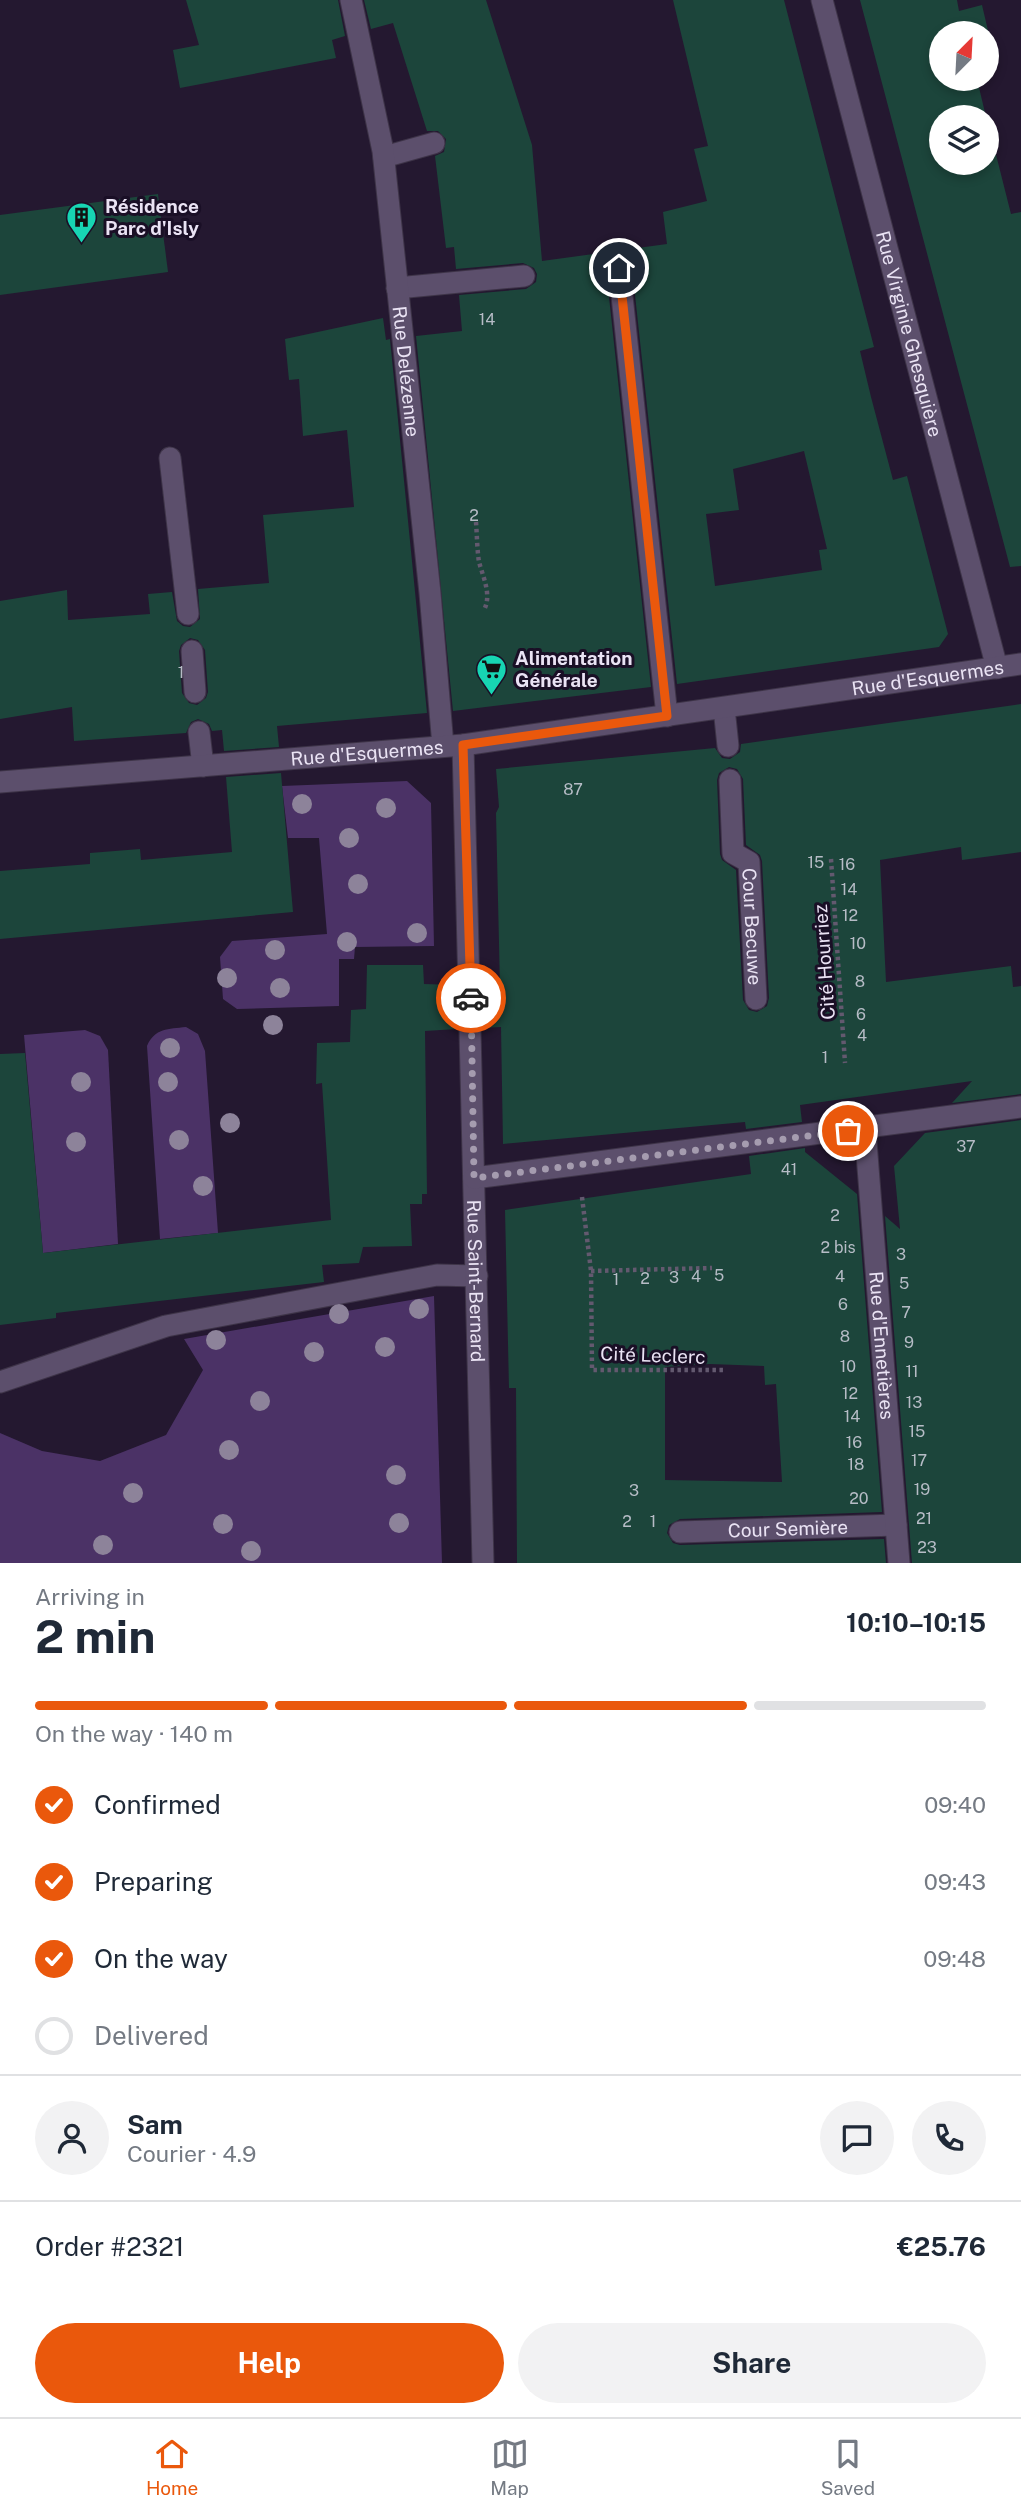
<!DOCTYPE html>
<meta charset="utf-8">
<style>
body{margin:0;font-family:"Public Sans",sans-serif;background:#f2f2f3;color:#1f2937;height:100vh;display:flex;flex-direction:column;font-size:26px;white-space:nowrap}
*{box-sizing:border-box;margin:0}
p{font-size:23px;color:#747a83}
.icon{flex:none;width:38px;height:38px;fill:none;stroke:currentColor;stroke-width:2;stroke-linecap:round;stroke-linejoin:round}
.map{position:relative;height:1563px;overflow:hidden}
.panel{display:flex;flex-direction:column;background:#fff;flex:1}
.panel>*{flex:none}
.needle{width:46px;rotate:24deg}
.tools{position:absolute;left:929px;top:21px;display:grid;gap:14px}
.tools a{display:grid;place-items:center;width:70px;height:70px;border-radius:50%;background:#fff;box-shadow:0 4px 10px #0003;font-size:35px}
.pin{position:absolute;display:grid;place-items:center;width:60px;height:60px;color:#fff;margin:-30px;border:4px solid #fff;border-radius:50%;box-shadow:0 2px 7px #0007}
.courier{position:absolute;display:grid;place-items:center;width:70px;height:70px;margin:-35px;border:5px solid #ea580c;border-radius:50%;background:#fff;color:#222;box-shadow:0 2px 9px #0007}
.headline em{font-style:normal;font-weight:700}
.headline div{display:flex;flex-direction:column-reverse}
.headline{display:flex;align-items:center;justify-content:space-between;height:119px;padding:0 35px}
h1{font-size:46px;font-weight:700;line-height:52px}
.bar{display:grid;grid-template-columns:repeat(4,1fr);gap:10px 7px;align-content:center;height:84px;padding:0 35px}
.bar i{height:9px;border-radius:5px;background:#e0e1e3}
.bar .selected{background:#ea580c}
.bar p{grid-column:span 4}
.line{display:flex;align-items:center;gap:18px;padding:0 35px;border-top:2px solid #e0e1e3}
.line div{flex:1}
.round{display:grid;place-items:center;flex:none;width:74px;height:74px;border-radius:37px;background:#f2f2f3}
ol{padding:0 35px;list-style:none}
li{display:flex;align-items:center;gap:21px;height:77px}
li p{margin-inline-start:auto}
li .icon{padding:7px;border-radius:50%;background:#ea580c;color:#fff;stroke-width:4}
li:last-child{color:#747a83}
li i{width:38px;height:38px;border:4px solid #e0e1e3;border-radius:50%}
.primary-button{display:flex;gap:14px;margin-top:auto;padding:14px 35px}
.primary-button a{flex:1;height:80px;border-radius:42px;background:#ea580c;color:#fff;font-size:28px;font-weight:700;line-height:80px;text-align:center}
.primary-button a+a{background:#f2f2f3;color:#1f2937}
.tabs{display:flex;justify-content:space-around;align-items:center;height:98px;border-top:2px solid #e0e1e3;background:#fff;font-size:19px;color:#747a83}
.tabs a{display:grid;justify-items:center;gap:4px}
.tabs .selected{color:#ea580c}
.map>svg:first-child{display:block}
</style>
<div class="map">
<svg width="1021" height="1563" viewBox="0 0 1021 1563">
<rect width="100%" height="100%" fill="#241830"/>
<g fill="#4b3266">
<path d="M407,781l24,22 3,143 -79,1 -1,12h-15v47l-102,3 -14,-10 -3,-42 12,-16 95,-7 -8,-96h-31l-6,-52z"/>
<path d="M186,1027l12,7 7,17 13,182 -58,6 -13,-193c8,-18 21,-17 39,-19z"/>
<path d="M85,1030l15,6 8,14 10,194 -75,9 -19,-218z"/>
<path d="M434,1296l8,267h-442v-130l42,18 58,10 66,-26 37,-65 -19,-31z"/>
</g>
<g fill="#1c453b" fill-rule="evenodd">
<path d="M186,0h152l7,36 -13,4 4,18 -156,30 -7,-38 26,-5z"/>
<path d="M364,0h122l46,145 10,116 125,-17 -4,-32 44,-11 -13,-52 14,-3 -35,-146h111l90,347 -14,4 11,46 22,83 14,-4 41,158 -9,13 -262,37 -45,-417 -7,-11 -8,-1 -10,7 -1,7 45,418 -198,24 -37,-375 46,-5 -3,-36 67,-6 10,-7 1,-8 -3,-6 -11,-5 -67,6 -2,-22 -8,1 -11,-92 9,-4 2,-13 -8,-8h-11l-34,-108 -22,6zM804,451l23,98 -8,1 3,20 -107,16 -9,-72 33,-4 -6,-41z"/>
<path d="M860,0h97l2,11 23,-6 12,51 -7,2v-25h-45v46h35l9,38h-44v46h45v-44l24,95 10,-2v354l-11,1z"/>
<path d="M158,194l10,78 -168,23v-80z"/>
<path d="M383,318l3,22 4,-1 37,374 -150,13 2,21 -55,4 -2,-21 -10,1 -3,-7 -11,-5 -7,3 -5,11 -112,8 -2,-34 -72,12v-118l67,-11 1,30 82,-6 -2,-20 24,-2 5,29 6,5 7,1 10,-8 -2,-30 71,-6 -6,-68 91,-8 -7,-77 -44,6 -4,-57 -10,1 -4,-41zM190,638l8,2 7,10 3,42 -2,6 -9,7 -8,-2 -7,-10 -3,-42 2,-6z"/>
<path d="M1021,704v148l-59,8 -1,-13 -81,13 6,122 125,-16 2,21 8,-1v108l-69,9 20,-22 -172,24 2,17 -56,7 -1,-7 -242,22 -2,-117 -18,1 -1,-42 18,1 -4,-174 3,-6 -3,-38 219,-21 7,10 8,1 10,-7 1,-8zM729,767l8,2 6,10 3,66 14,10 2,6 7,137 -2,8 -10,6 -8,-2 -6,-10 -7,-130 -14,-10 -2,-6 -3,-74 2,-7z"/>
<path d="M281,773l12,139 -293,27v-68l90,-7v-11l50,-4 1,11 91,-8 -6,-75z"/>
<path d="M367,965h56l1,19 32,1 1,44 -32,2 2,163h-5v10h-12l2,42 -49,1 -4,16 -37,2 2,17 -268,31v5l-56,7v-271l25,-1 18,200 288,-33 -9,-137 -6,1 1,-41 33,-1 1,-32 15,-1z"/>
<path d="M1021,1120v443h-109l-27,-347 15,13 -6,-63 31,-33z"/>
<path d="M805,1148v4l52,42 25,318 -202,7 -11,6 -2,8 6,10 7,2 204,-6 2,24h-369l-1,-175h-7l-4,-178 246,-36 -2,-18zM710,1364l54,2 1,19 11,-1 6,98 -117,-2v-113z"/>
</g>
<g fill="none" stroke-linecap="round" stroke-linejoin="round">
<defs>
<g id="lane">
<path d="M384,157l50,-14"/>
<path d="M619,268l48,448"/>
<path d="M397,288l127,-12"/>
<path d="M170,458l18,156"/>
<path d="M192,651l3,41"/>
<path d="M724,708l4,38"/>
<path d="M199,732l4,34"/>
<path id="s1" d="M730,780l3,73 16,9 7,137"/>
<path d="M0,1382l166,-56 271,-51 40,1"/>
<path id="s2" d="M680,1532l216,-7"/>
</g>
<g id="street">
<path id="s3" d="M351,0l32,151 47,442 13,153"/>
<path id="s4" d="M822,0l175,668"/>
<path id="s5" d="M463,745l20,818"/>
<path id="s6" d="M0,782l463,-37 558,-81"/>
<path id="s7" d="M865,1129l34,434"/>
<path d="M474,1178l547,-71"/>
</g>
</defs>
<use href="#lane" stroke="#3e3448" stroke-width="23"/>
<use href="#street" stroke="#3e3448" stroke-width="23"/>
<g stroke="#63596f" stroke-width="4.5" stroke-dasharray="3.5 3.5" stroke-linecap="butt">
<path d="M476,522c1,13 1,27 3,40 4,15 13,33 5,48"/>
<path d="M831,859l14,204"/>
<path d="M582,1197l9,74 1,99h132"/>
<path d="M591,1271l121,-3"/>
</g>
<use href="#lane" stroke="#5c4f6c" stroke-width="21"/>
<use href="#street" stroke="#5c4f6c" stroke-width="21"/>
</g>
<g fill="#8d839a">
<circle cx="302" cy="804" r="10"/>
<circle cx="386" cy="808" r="10"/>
<circle cx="349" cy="838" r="10"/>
<circle cx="358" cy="884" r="10"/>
<circle cx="417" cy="933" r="10"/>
<circle cx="347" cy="942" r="10"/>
<circle cx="275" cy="950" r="10"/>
<circle cx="227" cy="978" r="10"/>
<circle cx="280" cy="988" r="10"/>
<circle cx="273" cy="1025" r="10"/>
<circle cx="170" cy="1048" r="10"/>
<circle cx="81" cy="1082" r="10"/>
<circle cx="168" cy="1082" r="10"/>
<circle cx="230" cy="1123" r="10"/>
<circle cx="179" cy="1140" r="10"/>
<circle cx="76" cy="1142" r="10"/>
<circle cx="203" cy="1186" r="10"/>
<circle cx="419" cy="1309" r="10"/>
<circle cx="339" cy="1314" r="10"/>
<circle cx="216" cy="1340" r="10"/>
<circle cx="385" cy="1347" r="10"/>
<circle cx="314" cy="1352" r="10"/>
<circle cx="260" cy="1401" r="10"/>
<circle cx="229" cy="1450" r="10"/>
<circle cx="396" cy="1475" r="10"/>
<circle cx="133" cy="1493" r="10"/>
<circle cx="399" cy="1523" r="10"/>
<circle cx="223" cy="1524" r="10"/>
<circle cx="103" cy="1545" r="10"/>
<circle cx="251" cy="1551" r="10"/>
</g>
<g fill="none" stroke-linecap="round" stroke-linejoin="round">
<path stroke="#a59caf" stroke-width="7" stroke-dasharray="0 12.6" d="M471,998l3,180 374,-47"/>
<path stroke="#ea580c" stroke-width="9" d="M471,998l-8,-253 204,-29 -48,-448"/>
</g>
<defs>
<symbol id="building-pin" viewBox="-11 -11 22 30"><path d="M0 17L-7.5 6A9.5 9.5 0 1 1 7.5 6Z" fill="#17d5b3" stroke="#1a0f26"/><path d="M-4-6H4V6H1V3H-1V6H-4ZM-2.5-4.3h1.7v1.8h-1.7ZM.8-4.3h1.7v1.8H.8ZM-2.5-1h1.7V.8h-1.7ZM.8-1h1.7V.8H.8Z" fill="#111"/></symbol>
<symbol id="supermarket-pin" viewBox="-11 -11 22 30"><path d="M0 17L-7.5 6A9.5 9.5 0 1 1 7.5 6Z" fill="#17d5b3" stroke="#1a0f26"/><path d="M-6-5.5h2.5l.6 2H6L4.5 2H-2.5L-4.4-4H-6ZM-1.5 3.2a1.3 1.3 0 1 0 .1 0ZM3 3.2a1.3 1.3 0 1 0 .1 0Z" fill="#111"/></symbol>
</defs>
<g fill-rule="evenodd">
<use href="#building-pin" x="64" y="200" width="35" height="47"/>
<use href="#supermarket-pin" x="474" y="652" width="35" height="47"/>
</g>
<g text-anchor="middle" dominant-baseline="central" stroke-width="6" stroke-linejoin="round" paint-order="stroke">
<g font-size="16" fill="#b6bcc6">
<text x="487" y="319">14</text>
<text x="474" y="515">2</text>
<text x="181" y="672">1</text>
<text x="573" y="789">87</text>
<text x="816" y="862">15</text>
<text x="847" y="864">16</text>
<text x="849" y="889">14</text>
<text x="850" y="915">12</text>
<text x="858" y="943">10</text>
<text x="860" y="981">8</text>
<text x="861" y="1014">6</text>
<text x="862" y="1035">4</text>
<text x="825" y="1057">1</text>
<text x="966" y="1146">37</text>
<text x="789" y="1169">41</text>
<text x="835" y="1215">2</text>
<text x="838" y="1247">2 bis</text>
<text x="901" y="1254">3</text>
<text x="719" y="1275">5</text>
<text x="696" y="1276">4</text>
<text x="840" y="1276">4</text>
<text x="674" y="1277">3</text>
<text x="645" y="1278">2</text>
<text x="616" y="1279">1</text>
<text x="904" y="1283">5</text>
<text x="843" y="1304">6</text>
<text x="906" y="1312">7</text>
<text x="845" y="1336">8</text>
<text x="909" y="1342">9</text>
<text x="848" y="1366">10</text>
<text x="912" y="1371">11</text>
<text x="850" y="1393">12</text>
<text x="914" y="1402">13</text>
<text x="852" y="1416">14</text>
<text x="917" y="1431">15</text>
<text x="854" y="1442">16</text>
<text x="919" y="1460">17</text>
<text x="856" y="1464">18</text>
<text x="922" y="1489">19</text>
<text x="634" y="1490">3</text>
<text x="859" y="1498">20</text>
<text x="924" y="1518">21</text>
<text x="627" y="1521">2</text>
<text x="653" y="1521">1</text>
<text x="927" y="1547">23</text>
</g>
<g font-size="19" font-weight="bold" fill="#eae3f4" stroke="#1a0f26" text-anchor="start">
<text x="105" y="206">Résidence<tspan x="105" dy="22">Parc d'Isly</tspan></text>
<text x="515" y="658">Alimentation<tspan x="515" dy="22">Générale</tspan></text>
</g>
<g font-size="19" fill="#eae3f4" stroke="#1a0f26">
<text stroke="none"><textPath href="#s4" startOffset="345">Rue Virginie Ghesquière</textPath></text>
<text stroke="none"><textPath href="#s3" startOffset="376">Rue Delézenne</textPath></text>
<text stroke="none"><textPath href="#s6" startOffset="934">Rue d'Esquermes</textPath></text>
<text stroke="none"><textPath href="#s6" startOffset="368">Rue d'Esquermes</textPath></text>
<text stroke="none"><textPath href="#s1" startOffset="156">Cour Becuwe</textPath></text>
<text transform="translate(824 962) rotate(-94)">Cité Hourriez</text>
<text stroke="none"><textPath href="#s5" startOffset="536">Rue Saint-Bernard</textPath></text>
<text stroke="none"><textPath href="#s7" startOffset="217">Rue d'Ennetières</textPath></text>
<text transform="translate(653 1355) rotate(2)">Cité Leclerc</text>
<text stroke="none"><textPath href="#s2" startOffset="108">Cour Semière</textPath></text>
</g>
</g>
</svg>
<div class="tools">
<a><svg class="needle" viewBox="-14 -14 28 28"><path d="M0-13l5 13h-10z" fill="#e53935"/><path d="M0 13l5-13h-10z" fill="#747a83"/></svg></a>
<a><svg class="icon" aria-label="layers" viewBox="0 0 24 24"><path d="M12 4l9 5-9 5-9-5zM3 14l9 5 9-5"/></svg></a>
</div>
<div class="pin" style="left:848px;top:1131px;background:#ea580c"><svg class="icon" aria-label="bag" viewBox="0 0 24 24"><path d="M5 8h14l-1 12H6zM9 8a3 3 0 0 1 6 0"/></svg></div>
<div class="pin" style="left:619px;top:268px;background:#1f2937"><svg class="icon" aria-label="home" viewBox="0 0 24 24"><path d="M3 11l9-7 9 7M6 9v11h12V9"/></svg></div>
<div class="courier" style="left:471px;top:998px"><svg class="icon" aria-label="car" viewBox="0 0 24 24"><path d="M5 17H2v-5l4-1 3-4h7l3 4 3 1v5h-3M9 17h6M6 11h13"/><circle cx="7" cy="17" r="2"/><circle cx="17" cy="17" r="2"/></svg></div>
</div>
<section class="panel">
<div class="headline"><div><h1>2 min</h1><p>Arriving in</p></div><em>10:10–10:15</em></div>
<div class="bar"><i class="selected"></i><i class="selected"></i><i class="selected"></i><i></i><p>On the way · 140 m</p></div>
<ol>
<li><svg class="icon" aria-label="check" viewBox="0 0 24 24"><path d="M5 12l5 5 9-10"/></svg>Confirmed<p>09:40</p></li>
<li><svg class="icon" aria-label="check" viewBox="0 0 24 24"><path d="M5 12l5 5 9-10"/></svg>Preparing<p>09:43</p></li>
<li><svg class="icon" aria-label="check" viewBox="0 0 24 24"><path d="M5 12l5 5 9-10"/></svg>On the way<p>09:48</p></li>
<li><i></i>Delivered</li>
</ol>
<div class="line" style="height:126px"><a class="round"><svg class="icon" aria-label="person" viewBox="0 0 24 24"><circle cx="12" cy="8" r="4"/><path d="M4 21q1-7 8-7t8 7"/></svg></a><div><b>Sam</b><p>Courier · 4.9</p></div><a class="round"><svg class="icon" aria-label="chat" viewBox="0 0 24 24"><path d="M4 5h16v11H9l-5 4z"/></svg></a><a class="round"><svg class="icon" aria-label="phone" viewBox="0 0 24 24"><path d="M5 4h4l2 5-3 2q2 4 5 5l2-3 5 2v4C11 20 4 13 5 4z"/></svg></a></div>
<div class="line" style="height:91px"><div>Order #2321</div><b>€25.76</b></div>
<div class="primary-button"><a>Help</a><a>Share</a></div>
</section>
<nav class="tabs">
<a class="selected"><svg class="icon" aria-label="home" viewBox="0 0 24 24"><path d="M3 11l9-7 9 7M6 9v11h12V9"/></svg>Home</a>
<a><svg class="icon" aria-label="map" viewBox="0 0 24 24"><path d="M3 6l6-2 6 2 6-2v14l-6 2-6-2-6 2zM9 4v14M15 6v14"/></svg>Map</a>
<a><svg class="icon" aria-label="saved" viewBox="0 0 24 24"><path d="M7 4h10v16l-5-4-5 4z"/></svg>Saved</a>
</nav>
